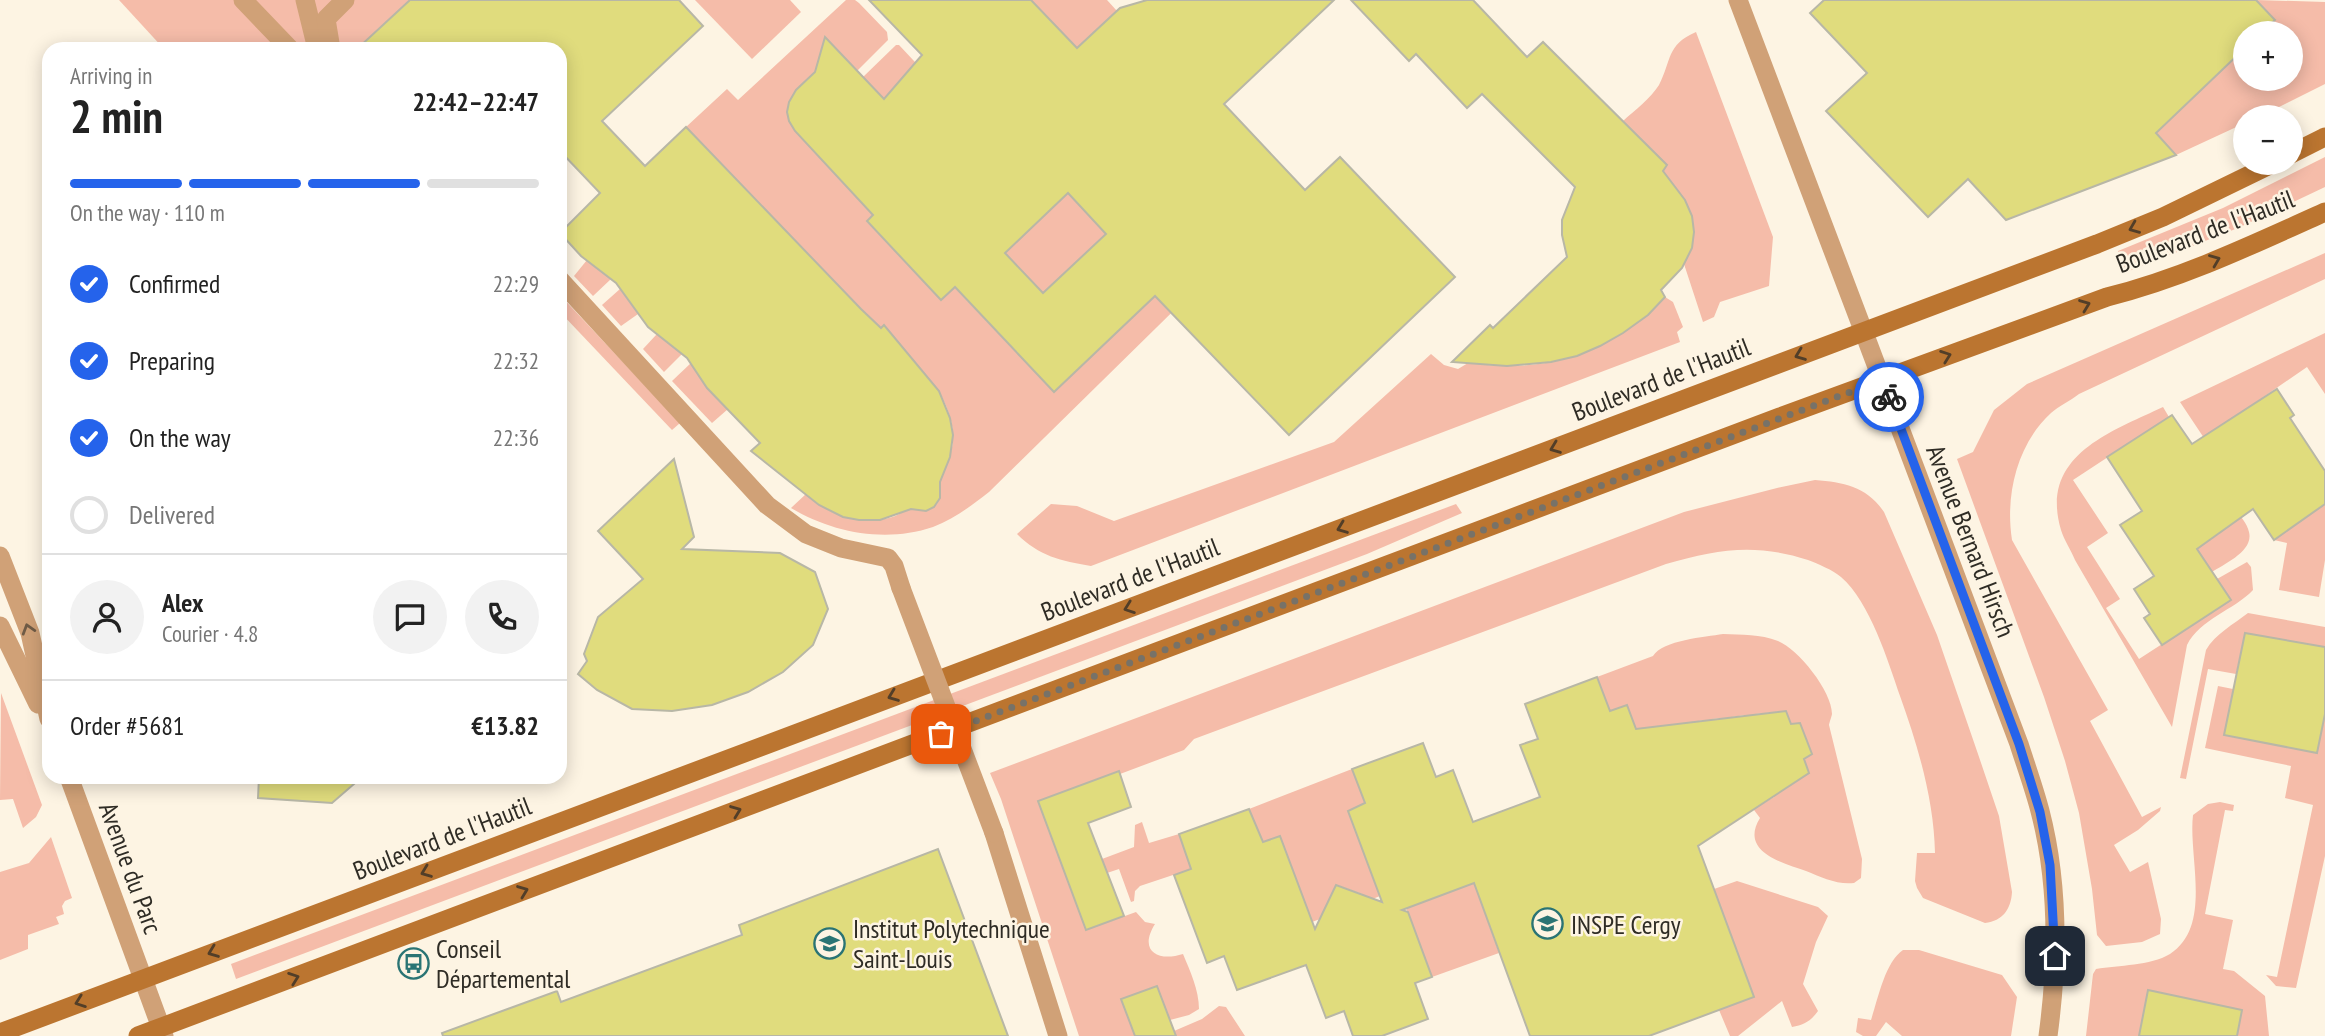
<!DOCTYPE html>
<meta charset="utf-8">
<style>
body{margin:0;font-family:"PT Sans Narrow",sans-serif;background:#f2f2f2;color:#222;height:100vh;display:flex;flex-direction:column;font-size:26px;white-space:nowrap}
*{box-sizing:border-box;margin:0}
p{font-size:23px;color:#767676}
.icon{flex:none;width:38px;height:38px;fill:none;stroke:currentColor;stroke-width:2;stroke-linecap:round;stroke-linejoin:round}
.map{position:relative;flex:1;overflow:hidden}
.panel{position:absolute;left:42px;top:42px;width:525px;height:742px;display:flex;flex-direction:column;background:#fff;border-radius:21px;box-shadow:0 4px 18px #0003}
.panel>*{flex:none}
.fabs{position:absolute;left:2233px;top:21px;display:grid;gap:14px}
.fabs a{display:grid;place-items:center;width:70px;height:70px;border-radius:50%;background:#fff;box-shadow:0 4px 18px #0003;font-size:35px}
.pin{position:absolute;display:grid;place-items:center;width:60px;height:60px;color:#fff;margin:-30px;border-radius:14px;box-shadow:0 4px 10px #0006}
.courier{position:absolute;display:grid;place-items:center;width:70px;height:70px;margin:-35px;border:5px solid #2563eb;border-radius:50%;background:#fff;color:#222;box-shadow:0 2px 9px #0007}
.overview em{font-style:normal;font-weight:800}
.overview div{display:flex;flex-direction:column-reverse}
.overview{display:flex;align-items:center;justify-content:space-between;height:119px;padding:0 28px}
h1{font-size:46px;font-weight:800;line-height:52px}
.bar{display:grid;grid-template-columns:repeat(4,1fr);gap:10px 7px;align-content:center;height:84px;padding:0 28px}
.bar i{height:9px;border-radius:5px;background:#e0e0e0}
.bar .on{background:#2563eb}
.bar p{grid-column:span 4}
.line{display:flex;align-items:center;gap:18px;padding:0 28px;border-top:2px solid #e0e0e0}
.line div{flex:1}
.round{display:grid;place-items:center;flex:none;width:74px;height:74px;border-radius:37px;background:#f2f2f2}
ol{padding:0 28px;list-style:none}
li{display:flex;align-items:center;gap:21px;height:77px}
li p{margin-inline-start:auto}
li .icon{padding:7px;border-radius:50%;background:#2563eb;color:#fff;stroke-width:4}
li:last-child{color:#767676}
li i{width:38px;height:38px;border:4px solid #e0e0e0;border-radius:50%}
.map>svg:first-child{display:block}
</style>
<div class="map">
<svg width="2325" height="1036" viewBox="0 0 2325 1036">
<rect width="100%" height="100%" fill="#fdf4e3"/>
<g fill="#f5bca9">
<path d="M119,0h291l-53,49h-193z"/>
<path d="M695,0h95l11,12 -49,47z"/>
<path d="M846,0h9l4,3 28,29 1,8 -31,31 -35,-5c-21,20 -46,34 -27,65l78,84 -6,7 55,57 13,-12 118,124 128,-119h32l-224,220c-18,14 -35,27 -56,35 -47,16 -100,6 -142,-19l16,-15c8,8 16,15 27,20 21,9 58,13 75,-7 11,8 27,6 31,-9 1,-6 -2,-11 0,-16 6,-17 14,-28 13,-48 -1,-15 -7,-28 -14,-42l-253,-264 41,-38 11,11z"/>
<path d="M1031,0h76l10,11 -40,37z"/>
<path d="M2256,0l69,2v82l-66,33h-14v6l-69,32 -20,-22 89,-85v31h46v-46h-30l14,-13z"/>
<path d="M1696,32l77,205 -4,49 -49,16 -6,15 -11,5 -19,-58c22,-43 2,-56 -25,-89l8,-10 -44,-44c11,-10 28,-23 36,-36 13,-25 7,-40 37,-53z"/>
<path d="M896,45h3l46,49 -61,5 -21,-22z"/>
<path d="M2325,157v30l-87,41 -114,45 -6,-22 105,-43z"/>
<path d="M1068,193l38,41 -63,59 -38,-40z"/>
<path d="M2325,253v26l-246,115c-9,7 -20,12 -28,19 -34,31 -46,82 -39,127l96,170 -18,11 52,96 19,-10 -1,4 -22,19 -24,15 16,27 18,-10 13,57 -1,15 -18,8 -36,4 -9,-11 -5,-46 -13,-76 -14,-52 -21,-64 -87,-238 16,-7 21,-42 33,-26z"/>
<path d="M587,260l24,19 -18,17 -19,-20z"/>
<path d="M620,289l18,25 -17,12 -19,-21z"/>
<path d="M560,295l120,128 -8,7 -112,-118z"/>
<path d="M1665,297l8,5 10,25 -6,5 3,10 -589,224c-30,-5 -52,-10 -74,-32l34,-30 26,2 37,15 220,-79 97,-88 13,11 14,4 10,-6 9,1 5,-4 5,5c72,6 128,-17 178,-68z"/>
<path d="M2325,333v61l-18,-27 -103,71 -24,-36z"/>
<path d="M657,334l25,20 -18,18 -21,-23z"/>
<path d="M691,363l37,46 -16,14 -40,-42z"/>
<path d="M2163,407l6,10 -96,63 35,53 -21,14 33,52 -14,9 33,51 91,-59 -13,-21 30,-17 4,5 2,23c-19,20 -53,29 -66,55l-15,82 -97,-167c-4,-10 -11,-20 -14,-30 -22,-74 49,-98 102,-123z"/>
<path d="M1815,480c29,2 52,7 69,32l53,123 41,119 21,62 13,76c-1,17 -9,29 -27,31l-62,-25 -6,-10 -2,-7 2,-28h18c-1,-53 -17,-107 -35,-157 -12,-35 -30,-94 -59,-119 -8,-7 -23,-13 -33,-17 -53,-17 -90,-11 -142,4l-472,175 -10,11 -64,24 -2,-3 -80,30 48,129 50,-18 9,10 10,2c-17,27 3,38 28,30 7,17 16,36 16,55l-10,6 -19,5 -13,-34 -36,13 14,37h-56l-78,-237 -11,-26 694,-261 93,-24z"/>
<path d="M2230,503c6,8 17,19 19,29 5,19 -25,32 -37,40l-15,-23 22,-15 -14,-20z"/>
<path d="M1456,504l6,9 -95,41 -1131,425 -5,-15z"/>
<path d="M2325,504v56l-6,37 -40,-7 8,-47 -13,-3z"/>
<path d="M2248,613l77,14v20l-80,-14 -9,41 -28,-5 -22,110 -6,-1 26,-128c9,-16 28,-26 42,-37z"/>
<path d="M1723,634c19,1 37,0 55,7 20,8 54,50 54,73 0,1 -3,10 -3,11l33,134 -1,19 -7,5c-17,2 -33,-6 -48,-12 -23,-8 -67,-19 -46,-53l-6,-8 5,-8 5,1 10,-6v-6l10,-1 25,-17 -5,-14 7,-6 -11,-29h-9l-5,-13 -30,3 -8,4 -3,-3 -13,2 -3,4 -5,-3 -12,1 -4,4 -4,-3 -11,2 -5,4 -5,-3 -7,1 -30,33 -36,-46 -13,-34 56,-21c10,-16 52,-19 70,-22z"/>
<path d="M2218,686l15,3 -9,46 93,18 8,-39v142l-29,132 -20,-2 -10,-11 11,2 36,-172 -28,-7 6,-32 -86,-18z"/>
<path d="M1,693l41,112 -6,12 -13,11 -10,-29 -13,1z"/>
<path d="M1352,769l13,34 -17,8 32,85 -15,6 -3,-8 -25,-9 -12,24 3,7 -16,6 -32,-86 -17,6 -14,-33z"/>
<path d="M2220,802l14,3 -1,6 -8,-1 -20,104 28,6 -10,49 11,2 31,25 4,40h-32l5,-26 -94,-19 -9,45h-53l7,-62 3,-5c23,-4 54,-3 74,-15 43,-28 18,-97 23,-139l15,-11z"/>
<path d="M1142,822l7,21 30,-9 12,35 -51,17 -5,5 -1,10 -3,1 -12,-33 -12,4 -5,-14 32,-12 1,-22z"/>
<path d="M51,837l21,61 -7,3 -3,5 2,8 -8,3 3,7 -31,11v14l-28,11v-88l29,-9z"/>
<path d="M1737,881l81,26 10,9 -12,26 -13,42 15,27c-7,10 -14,14 -26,16l-10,-26 -44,35h-8l-11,-26 35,-13 -40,-108z"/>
<path d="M1474,883l25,70 -67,24 -26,-69z"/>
<path d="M1903,950h16l83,25 15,22 -6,39h-109l-16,-14 -10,14h-13l-7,-4 2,-14 13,2c7,-21 14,-58 32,-70z"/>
<path d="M1219,1006l7,1 19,29h-69l-2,-5 28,-12z"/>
</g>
<g fill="#e0dc7d" stroke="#b8b7a6" stroke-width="2" fill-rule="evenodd">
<path d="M410,0h269l24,26 -101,95 43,45 41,-39 175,182 20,19 3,-3 55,66 11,27 3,17 -3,22 -10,25v16l-6,9 -8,4 -15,-2 -31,11h-21l-16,-3 -24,-12 -68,-54 9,-8 -53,-55 -20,-30 -39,-31 -32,-44 -35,-27 -21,-23 40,-40 -40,-42v-102h-203z"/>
<path d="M869,0h162l46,48 43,-40 27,-8h187l-110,104 81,86 35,-33 115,120 -166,158 -134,-139 -101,96 -99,-105 -14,13 -74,-79 6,-6 -78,-84 -6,-10 -2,-9 2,-10 7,-12 19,-18 10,-35 59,62 38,-44zM1068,193l38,41 -63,59 -38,-40z"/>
<path d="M1351,0h122l54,57 16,-15 124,123 -4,6 22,29 7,16 2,16 -2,16 -10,20 -21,22 4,7 -17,18 -25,18 -23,13 -23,10 -26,6 -44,4 -55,-4 38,-37 3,3 74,-71 -5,-22v-15l13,-33 -93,-93 -15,14 -51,-54 -7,7z"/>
<path d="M1824,0h432l19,20 -14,13h-16v15l-89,85 20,22 -170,65 -38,-41 -40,38 -102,-106 41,-38 -57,-60z"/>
<path d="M2277,389l17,26 -4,3 35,53v33l-51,36 -21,-31 -56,40 34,51 -69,45 -18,-27 6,-4 -16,-25 20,-13 -34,-51 22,-14 -35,-54 65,-42 20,29z"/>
<path d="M674,459l20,78 -12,12 98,4 35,19 13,37 -15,36 -30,27 -35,20 -36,13 -40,6 -40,-2 -35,-19 -19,-16 9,-13 -3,-7 14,-37 45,-38 -45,-48z"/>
<path d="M2245,633l80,14v67l-8,39 -93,-18z"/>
<path d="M1597,677l13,34 17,-6 9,24 150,-18 5,13 9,-1 12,31 -8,5 5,14 -111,73 56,151 -105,39h-119l-56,-153 -72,27 6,2 24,65 -17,6 13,36 -46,17h-29l-9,-25 -18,7 -20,-53 -69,25 -13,-34 -17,7 -33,-88 17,-6 -12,-35 70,-25 14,33 17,-6 35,93 21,-44 46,17 -34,-91 17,-8 -13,-34 71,-26 13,34 17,-7 20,52 67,-25 -20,-52 18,-6 -13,-35z"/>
<path d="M1119,771l12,36 -43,16 36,93 -38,14 -48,-129z"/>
<path d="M259,777h103l-30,26 -74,-5z"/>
<path d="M938,849l70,187h-565l-1,-3 115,-42 4,11 181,-67 -3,-10z"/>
<path d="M1157,986l19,50h-41l-14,-37z"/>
<path d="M2148,990l94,20 -5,26h-98z"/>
</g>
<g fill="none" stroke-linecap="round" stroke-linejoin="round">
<g stroke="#d0a177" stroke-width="19">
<path d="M243,0l47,49"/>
<path d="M305,0l12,49"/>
<path d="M331,49l-5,-30 19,-19"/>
<path d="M560,280l207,225 39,29 35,14 47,10 6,8 7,22"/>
<path d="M994,833l64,203"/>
</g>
<path stroke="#d0a177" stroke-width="19" d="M1738,0l125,330"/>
<g stroke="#d0a177" stroke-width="19">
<path d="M1863,330l156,414c7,22 15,44 21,67 19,73 18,151 8,225"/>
<path d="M0,556l30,77 19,86"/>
<path d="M0,626l38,78"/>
<path d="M69,777l95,259"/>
</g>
<g stroke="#bb7530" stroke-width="19">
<path d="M2291,154l34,-17"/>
<path d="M0,1033l2097,-789 66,-27 111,-54"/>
<path d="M138,1036l1642,-619 327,-120c76,-19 147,-53 218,-85"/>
</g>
<path stroke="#d0a177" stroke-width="19" d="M901,588l93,245"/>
</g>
<defs><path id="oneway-chevron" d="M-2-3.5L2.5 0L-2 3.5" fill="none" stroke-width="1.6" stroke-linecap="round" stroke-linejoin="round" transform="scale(1.75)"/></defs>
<g stroke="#523e28">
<use href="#oneway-chevron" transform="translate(2134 228) rotate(158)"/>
<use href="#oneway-chevron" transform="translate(2215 260) rotate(-22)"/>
<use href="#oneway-chevron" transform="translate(2085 305) rotate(-21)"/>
<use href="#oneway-chevron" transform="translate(1800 355) rotate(159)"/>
<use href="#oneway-chevron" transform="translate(1946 356) rotate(-20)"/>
<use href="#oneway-chevron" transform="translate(1555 448) rotate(159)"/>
<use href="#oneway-chevron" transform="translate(1342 528) rotate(159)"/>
<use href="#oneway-chevron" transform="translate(1129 608) rotate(160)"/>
<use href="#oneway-chevron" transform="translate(893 696) rotate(159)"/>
<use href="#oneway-chevron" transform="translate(736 811) rotate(-21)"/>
<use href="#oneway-chevron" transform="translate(426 872) rotate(159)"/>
<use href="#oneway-chevron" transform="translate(523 891) rotate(-21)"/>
<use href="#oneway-chevron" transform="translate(213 952) rotate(159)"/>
<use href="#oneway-chevron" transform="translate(294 978) rotate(-20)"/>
<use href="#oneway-chevron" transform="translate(80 1002) rotate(160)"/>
</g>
<use stroke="#6f5b46" href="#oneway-chevron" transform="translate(28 629) rotate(-107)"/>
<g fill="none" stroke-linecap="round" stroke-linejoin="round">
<path stroke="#777268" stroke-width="7" stroke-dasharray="0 12.6" d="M941,734l941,-354 7,17"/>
<path stroke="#2563eb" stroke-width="9" d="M1889,397l130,347 21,68 10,53 5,91"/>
</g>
<defs>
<symbol id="university-ring" viewBox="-11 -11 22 22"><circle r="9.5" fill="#fdf4e3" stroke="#2a7474" stroke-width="1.5"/><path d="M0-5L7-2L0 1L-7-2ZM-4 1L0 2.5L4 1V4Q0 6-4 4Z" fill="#2a7474"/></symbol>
<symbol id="bus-ring" viewBox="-11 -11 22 22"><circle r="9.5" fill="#fdf4e3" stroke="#2a7474" stroke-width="1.5"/><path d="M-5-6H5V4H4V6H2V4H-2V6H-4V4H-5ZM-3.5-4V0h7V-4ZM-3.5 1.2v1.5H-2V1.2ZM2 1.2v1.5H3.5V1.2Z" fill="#2a7474"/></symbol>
</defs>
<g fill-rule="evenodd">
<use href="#university-ring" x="1530" y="906" width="35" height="35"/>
<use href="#university-ring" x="812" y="926" width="35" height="35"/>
<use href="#bus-ring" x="396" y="946" width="35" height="35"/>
</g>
<g text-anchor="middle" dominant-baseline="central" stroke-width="5" stroke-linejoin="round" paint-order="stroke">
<g font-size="26" fill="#2f2c25" stroke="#fdf4e3">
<text transform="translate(2205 231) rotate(-21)">Boulevard de l'Hautil</text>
<text transform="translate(1661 379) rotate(-21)">Boulevard de l'Hautil</text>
<text transform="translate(1971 541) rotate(69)">Avenue Bernard Hirsch</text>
<text transform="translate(1130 579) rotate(-21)">Boulevard de l'Hautil</text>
<text transform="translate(442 838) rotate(-21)">Boulevard de l'Hautil</text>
<text transform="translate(131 868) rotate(70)">Avenue du Parc</text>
</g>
<g font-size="26" fill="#2f2c25" stroke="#fdf4e3" text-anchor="start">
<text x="1571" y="924">INSPE Cergy</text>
<text x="853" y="928">Institut Polytechnique<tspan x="853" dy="30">Saint-Louis</tspan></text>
<text x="436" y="948">Conseil<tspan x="436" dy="30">Départemental</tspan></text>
</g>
</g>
</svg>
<div class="fabs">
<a>+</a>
<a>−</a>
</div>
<div class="pin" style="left:941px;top:734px;background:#ea580c"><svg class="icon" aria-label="bag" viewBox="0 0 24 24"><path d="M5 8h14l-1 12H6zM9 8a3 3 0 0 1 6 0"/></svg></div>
<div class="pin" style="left:2055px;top:956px;background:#1f2937"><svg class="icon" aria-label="home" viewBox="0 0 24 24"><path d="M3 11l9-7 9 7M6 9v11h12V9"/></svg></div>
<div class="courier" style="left:1889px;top:397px"><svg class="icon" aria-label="bike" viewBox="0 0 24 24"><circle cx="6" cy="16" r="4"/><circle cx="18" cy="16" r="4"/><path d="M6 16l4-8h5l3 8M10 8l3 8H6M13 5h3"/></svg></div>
<section class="panel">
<div class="overview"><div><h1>2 min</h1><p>Arriving in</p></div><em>22:42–22:47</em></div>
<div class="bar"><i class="on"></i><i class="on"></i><i class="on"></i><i></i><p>On the way · 110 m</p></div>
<ol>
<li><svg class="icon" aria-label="check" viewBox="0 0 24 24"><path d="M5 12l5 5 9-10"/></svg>Confirmed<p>22:29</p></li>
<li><svg class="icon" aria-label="check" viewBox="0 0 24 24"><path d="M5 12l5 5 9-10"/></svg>Preparing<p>22:32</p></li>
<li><svg class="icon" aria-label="check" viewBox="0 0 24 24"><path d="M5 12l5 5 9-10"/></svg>On the way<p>22:36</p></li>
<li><i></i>Delivered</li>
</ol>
<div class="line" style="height:126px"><a class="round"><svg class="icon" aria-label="person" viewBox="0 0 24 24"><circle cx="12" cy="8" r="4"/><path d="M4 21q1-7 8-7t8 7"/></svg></a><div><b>Alex</b><p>Courier · 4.8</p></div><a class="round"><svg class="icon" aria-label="chat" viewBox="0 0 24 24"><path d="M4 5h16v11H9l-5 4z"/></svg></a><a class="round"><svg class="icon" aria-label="phone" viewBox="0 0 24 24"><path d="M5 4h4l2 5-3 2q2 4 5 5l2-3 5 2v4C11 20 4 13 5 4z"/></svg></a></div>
<div class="line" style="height:91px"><div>Order #5681</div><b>€13.82</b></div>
</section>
</div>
